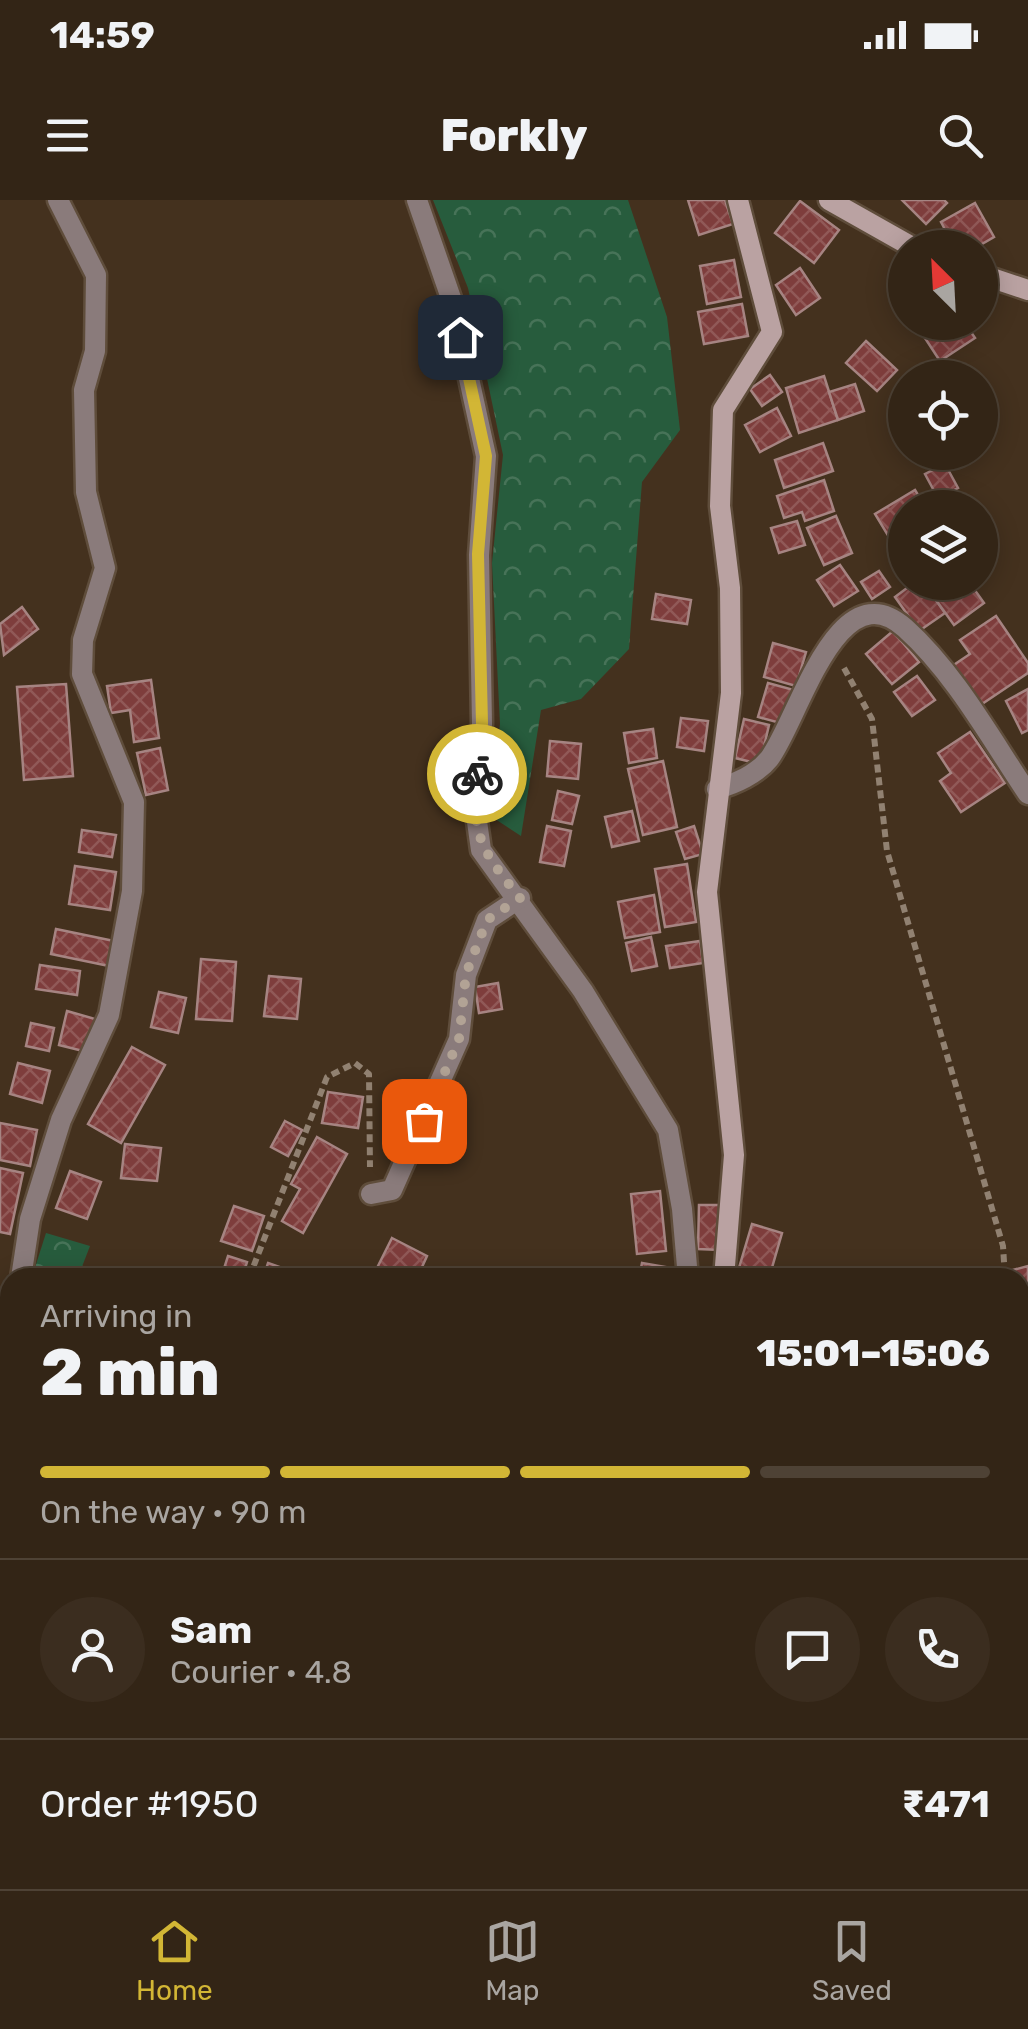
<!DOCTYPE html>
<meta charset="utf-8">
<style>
body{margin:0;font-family:Rubik,sans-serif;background:#3b2d1f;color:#f1f3f6;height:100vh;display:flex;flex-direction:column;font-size:38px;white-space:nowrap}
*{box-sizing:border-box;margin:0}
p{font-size:32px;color:#a9a5a1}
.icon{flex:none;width:55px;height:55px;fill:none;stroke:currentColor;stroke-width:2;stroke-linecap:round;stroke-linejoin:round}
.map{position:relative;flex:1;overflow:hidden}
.sheet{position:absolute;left:0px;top:1068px;width:1030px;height:622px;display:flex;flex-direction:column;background:#332516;border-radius:30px 30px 0 0;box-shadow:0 5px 25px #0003,0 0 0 2px #4e4235}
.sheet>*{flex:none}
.needle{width:65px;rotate:336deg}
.buttons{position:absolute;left:888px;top:30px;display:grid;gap:20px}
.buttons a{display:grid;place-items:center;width:110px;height:110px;border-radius:50%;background:#332516;box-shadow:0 5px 25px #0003,0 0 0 2px #4e4235;font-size:50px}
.pin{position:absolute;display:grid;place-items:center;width:85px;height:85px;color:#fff;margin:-42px;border-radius:20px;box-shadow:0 5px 15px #0006}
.courier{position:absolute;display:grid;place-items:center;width:100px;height:100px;margin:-50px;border:8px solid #d2b635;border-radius:50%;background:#fff;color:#222;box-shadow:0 2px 12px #0007}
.overview em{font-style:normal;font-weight:800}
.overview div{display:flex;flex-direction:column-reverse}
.overview{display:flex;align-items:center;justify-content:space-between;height:170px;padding:0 40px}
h1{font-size:65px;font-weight:800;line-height:75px}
.bar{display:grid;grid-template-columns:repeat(4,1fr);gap:15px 10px;align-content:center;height:120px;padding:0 40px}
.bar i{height:12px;border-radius:8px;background:#4e4235}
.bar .active{background:#d2b635}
.bar p{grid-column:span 4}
.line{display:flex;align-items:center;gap:25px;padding:0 40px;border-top:2px solid #4e4235}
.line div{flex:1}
.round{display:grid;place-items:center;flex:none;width:105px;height:105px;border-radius:52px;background:#3b2d1f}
.status{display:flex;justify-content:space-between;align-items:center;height:70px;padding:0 50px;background:#332516;direction:ltr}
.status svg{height:28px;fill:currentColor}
header{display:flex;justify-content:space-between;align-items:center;height:130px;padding:0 40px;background:#332516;font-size:45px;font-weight:800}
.dock{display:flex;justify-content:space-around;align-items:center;height:140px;border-top:2px solid #4e4235;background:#332516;font-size:28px;color:#a9a5a1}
.dock a{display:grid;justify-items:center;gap:5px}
.dock .active{color:#d2b635}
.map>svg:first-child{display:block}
</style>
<div class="status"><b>14:59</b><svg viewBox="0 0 49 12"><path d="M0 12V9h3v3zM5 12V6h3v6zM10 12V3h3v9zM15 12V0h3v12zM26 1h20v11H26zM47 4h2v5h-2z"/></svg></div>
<header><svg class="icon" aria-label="menu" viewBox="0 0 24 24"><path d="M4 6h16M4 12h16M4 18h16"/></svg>Forkly<svg class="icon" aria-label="search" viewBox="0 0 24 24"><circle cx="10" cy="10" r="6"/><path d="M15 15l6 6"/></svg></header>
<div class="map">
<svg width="1028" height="1689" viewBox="0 0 1028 1689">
<defs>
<pattern id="forest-crowns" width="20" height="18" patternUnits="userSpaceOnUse" patternTransform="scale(2.5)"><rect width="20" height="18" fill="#275c3d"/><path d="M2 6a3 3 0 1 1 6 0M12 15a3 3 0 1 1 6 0" fill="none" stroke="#477358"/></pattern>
<pattern id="building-cross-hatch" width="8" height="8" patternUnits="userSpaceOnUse" patternTransform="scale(2.5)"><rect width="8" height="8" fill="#7e3d3c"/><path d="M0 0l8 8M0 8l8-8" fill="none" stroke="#915957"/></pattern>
</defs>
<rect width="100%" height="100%" fill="#44311e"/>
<g fill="url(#forest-crowns)">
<path d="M433,0h195l39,117 13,113 -38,52 -13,167 -48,50 -40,11 -20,126 -32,-21 11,-91 -8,-161 11,-108 -35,-167z"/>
<path d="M46,1033l44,13 -12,31h-46z"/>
<path d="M51,1680h122l4,9h-132z"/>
</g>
<g fill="url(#building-cross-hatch)" stroke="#a68482" stroke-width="2.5">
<path d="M688,0h37l8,24 -34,11z"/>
<path d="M902,0h42l3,3 -21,21z"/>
<path d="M800,1l39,29 -25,33 -39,-30z"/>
<path d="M975,3l19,34 -19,11h-20l-14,-26z"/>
<path d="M734,60l7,37 -34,7 -7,-38z"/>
<path d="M800,68l20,30 -24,17 -20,-30z"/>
<path d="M742,104l6,32 -44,8 -6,-32z"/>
<path d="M950,122h14l11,16 -35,23 -15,-23z"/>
<path d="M866,141l31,29 -20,21 -31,-28z"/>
<path d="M770,175l12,17 -20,14 -12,-17z"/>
<path d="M824,176l14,44 -39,13 -13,-45z"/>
<path d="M855,184l9,27 -26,9 -9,-28z"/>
<path d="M777,208l14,28 -31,16 -15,-27z"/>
<path d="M823,243l10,28 -49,17 -9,-28z"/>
<path d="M945,264l13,24 -20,10 -13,-24z"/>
<path d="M824,280l10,31 -29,10 -3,-9 -18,6 -7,-22z"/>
<path d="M915,290l11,18h-21v46l-4,3 -26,-43z"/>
<path d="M836,316l16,37 -28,12 -17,-37z"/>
<path d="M797,321l8,24 -26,8 -8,-25z"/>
<path d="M840,365l18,26 -24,15 -17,-26z"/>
<path d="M879,371l11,16 -18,12 -11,-17z"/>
<path d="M915,382h8l22,31 -26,18 -24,-34z"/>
<path d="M960,382h9l15,21 -30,22 -18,-25z"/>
<path d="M656,394l35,6 -4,24 -35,-5z"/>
<path d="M22,407l16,22 -34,26 -4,-31z"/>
<path d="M996,416l32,47v10l-49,33 -27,-40 18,-12 -10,-14z"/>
<path d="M893,431l26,31 -27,22 -26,-30z"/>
<path d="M773,443l33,9 -10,34 -32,-9z"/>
<path d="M917,476l18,24 -23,16 -18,-24z"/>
<path d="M151,480l8,58 -25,4 -4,-32 -19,3 -4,-27z"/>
<path d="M768,483l26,7 -10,34 -26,-7z"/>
<path d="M66,484l7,92 -49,4 -7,-93z"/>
<path d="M1028,489v41l-6,3 -16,-32z"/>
<path d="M681,518l27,3 -4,30 -27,-4z"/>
<path d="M744,519l25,6 -9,39 -25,-6z"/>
<path d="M653,529l4,29 -28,5 -5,-30z"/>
<path d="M970,532l35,51 -44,29 -21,-31 11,-8 -13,-20z"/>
<path d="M550,541l31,3 -3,35 -31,-3z"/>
<path d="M160,548l8,42 -22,5 -9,-42z"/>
<path d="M663,561l14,66 -34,8 -15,-66z"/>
<path d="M558,591l21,5 -7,28 -20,-4z"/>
<path d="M632,611l7,30 -27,6 -7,-30z"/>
<path d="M547,626l24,5 -7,35 -24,-4z"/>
<path d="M694,626l9,28 -18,5 -9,-27z"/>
<path d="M82,630l34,5 -4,22 -33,-5z"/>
<path d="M687,664l9,58 -31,5 -10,-58z"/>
<path d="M75,666l41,6 -6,38 -41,-6z"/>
<path d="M654,695l6,37 -35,6 -7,-36z"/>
<path d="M56,729l58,12 -5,25 -58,-12z"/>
<path d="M651,737l6,29 -25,5 -6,-28z"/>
<path d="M700,741l3,22 -33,5 -4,-22z"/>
<path d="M201,759l35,3 -4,59 -36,-2z"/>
<path d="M40,765l40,6 -3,24 -41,-6z"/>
<path d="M269,776l32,3 -4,40 -33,-3z"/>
<path d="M498,783l4,26 -23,4 -4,-26z"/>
<path d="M159,792l27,6 -8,35 -27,-6z"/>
<path d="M67,811l28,8 -8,33 -28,-7z"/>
<path d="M31,823l23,5 -5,23 -23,-5z"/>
<path d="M132,847l33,18 -44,78 -33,-19z"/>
<path d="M18,863l32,8 -8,32 -32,-9z"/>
<path d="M328,892l35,5 -5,31 -36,-5z"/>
<path d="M285,921l17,9 -14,26 -17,-9z"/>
<path d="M0,923l37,7 -7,36 -30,-6z"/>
<path d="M317,937l30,17 -44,79 -21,-12 18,-32 -9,-5z"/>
<path d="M125,944l36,4 -4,33 -36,-3z"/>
<path d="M0,968l23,5 -13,61 -10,-2z"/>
<path d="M70,971l31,11 -14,37 -31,-11z"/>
<path d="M660,991l6,60 -29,3 -6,-60z"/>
<path d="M699,1005h21v45l-22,-1z"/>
<path d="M234,1006l30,10 -12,35 -31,-10z"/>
<path d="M752,1024l30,9 -13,45h-33z"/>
<path d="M392,1038l35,18 -10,22h-31l-11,-6z"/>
<path d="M228,1056l19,6 -5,16h-21z"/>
<path d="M268,1063l23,8 -2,7h-26z"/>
<path d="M642,1063l35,6 -2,9h-36z"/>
<path d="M1028,1066v33l-5,2 -3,-23 -7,-8z"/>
</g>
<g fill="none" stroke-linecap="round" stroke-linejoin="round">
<defs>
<g id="minor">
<path d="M417,0l35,101 34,155 -7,99 3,169 -8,76 7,50 102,141 85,139 14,79 6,69"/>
<path d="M717,589c18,-5 40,-15 52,-30 29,-37 68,-192 136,-131 50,45 86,111 123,166"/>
<path d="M371,994l21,-4 67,-151 7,-64 21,-55 33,-22"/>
<path d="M21,1078l9,-59 31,-99 48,-105 23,-124 2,-89 -52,-128 1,-34 22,-72 -19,-76 -2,-102 11,-39 1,-76 -38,-75"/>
<path d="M0,1505l10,-200"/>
<path d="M0,1592l10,36"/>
<path d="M17,1680l1,9"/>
</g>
<g id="secondary">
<path d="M829,0l85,48"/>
<path d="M980,74l48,16"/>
<path d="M724,1078l10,-123 -27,-263 24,-199 -1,-105 -10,-82 3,-96 49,-78 -34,-132"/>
<path d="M858,1680l2,9"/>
</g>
</defs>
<use href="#minor" stroke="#5f4d3b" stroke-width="25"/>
<use href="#secondary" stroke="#5f4d3b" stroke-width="25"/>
<g stroke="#918171" stroke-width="6" stroke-dasharray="8 5" stroke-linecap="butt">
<path d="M844,468l28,51 15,132 116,395 2,32"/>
<path d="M249,1078l78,-201 28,-14 14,11 1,93"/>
<path d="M1020,1131l8,17"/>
<path d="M283,1689l2,-9"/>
</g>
<use href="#minor" stroke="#8a7b7b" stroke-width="20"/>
<use href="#secondary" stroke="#baa2a2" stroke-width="20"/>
</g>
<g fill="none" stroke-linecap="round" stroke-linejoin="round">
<path stroke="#b2a395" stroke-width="10" stroke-dasharray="0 18" d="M424,921l35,-82 7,-65 21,-54 33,-22c-37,-46 -50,-62 -43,-124"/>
<path stroke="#d2b635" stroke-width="12" d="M460,137l26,119 -8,98 4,170 -5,50"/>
</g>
</svg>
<div class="buttons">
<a><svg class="needle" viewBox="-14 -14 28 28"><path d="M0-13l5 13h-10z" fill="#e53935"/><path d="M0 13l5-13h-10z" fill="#a9a5a1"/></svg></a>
<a><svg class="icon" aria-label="locate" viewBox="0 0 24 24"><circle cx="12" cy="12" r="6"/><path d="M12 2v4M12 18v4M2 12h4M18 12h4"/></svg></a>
<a><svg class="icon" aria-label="layers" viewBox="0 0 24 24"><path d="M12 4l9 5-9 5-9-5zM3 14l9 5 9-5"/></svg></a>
</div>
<div class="pin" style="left:424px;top:921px;background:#ea580c"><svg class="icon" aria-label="bag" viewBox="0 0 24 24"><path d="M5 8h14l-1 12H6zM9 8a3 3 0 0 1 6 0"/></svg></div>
<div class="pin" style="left:460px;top:137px;background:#1f2937"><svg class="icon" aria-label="home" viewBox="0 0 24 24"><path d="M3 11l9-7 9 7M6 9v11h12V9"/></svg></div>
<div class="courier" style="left:477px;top:574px"><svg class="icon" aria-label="bike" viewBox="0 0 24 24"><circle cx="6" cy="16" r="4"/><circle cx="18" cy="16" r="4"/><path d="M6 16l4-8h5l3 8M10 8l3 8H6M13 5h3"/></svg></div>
<section class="sheet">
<div class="overview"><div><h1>2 min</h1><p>Arriving in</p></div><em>15:01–15:06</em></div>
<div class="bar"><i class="active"></i><i class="active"></i><i class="active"></i><i></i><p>On the way · 90 m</p></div>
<div class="line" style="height:180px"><a class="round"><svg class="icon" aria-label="person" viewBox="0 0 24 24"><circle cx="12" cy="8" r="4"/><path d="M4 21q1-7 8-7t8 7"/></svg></a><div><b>Sam</b><p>Courier · 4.8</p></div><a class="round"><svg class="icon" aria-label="chat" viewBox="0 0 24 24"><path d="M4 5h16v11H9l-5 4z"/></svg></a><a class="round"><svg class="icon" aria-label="phone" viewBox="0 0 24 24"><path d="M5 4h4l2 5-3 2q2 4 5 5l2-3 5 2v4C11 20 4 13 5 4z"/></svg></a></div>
<div class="line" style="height:130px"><div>Order #1950</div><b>₹471</b></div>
</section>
</div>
<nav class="dock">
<a class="active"><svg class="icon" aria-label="home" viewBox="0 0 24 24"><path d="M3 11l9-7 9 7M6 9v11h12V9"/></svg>Home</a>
<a><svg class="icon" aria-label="map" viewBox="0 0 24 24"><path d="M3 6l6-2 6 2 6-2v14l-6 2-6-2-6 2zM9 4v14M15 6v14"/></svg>Map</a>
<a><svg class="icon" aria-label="saved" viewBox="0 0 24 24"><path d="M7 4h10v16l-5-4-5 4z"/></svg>Saved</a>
</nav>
